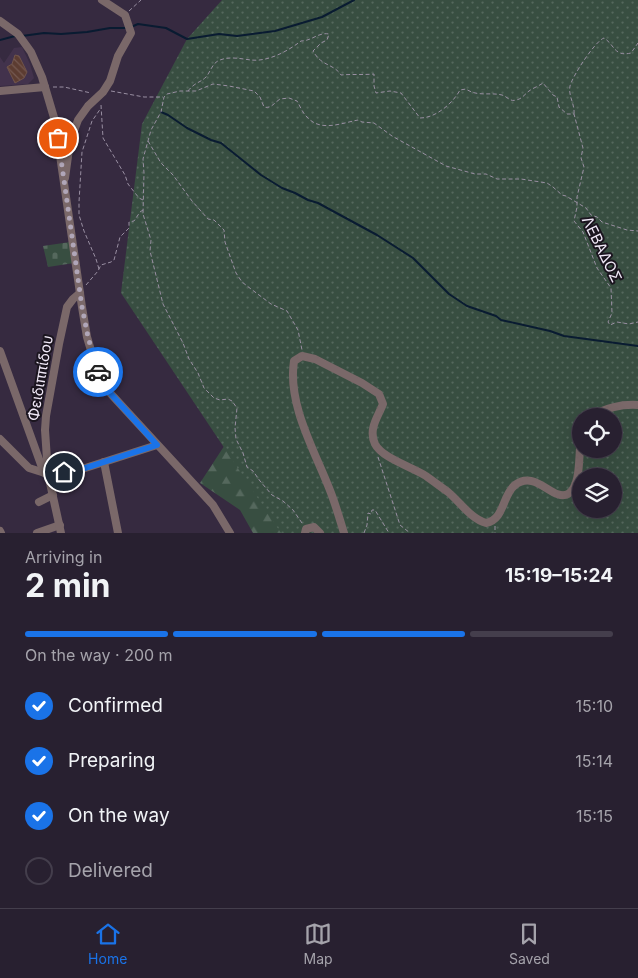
<!DOCTYPE html>
<meta charset="utf-8">
<style>
body{margin:0;font-family:Inter,sans-serif;background:#342d3c;color:#f1f3f6;height:100vh;display:flex;flex-direction:column;font-size:19px;white-space:nowrap}
*{box-sizing:border-box;margin:0}
p{font-size:16px;color:#a5a3ab}
.icon{flex:none;width:28px;height:28px;fill:none;stroke:currentColor;stroke-width:2;stroke-linecap:round;stroke-linejoin:round}
.map{position:relative;height:533px;overflow:hidden}
.drawer{display:flex;flex-direction:column;background:#282030;flex:1}
.drawer>*{flex:none}
.controls{position:absolute;left:572px;top:408px;display:grid;gap:10px}
.controls a{display:grid;place-items:center;width:50px;height:50px;border-radius:50%;background:#282030;box-shadow:0 5px 20px #0002,0 0 0 1px #443e4c;font-size:25px}
.pin{position:absolute;display:grid;place-items:center;width:42px;height:42px;color:#fff;margin:-21px;border:2px solid #fff;border-radius:50%;box-shadow:0 1px 5px #0007}
.courier{position:absolute;display:grid;place-items:center;width:50px;height:50px;margin:-25px;border:4px solid #1a73e8;border-radius:50%;background:#fff;color:#222;box-shadow:0 1px 6px #0007}
.head em{font-style:normal;font-weight:700}
.head div{display:flex;flex-direction:column-reverse}
.head{display:flex;align-items:center;justify-content:space-between;height:85px;padding:0 25px}
h1{font-size:32px;font-weight:700;line-height:38px}
.bar{display:grid;grid-template-columns:repeat(4,1fr);gap:8px 5px;align-content:center;height:60px;padding:0 25px}
.bar i{height:6px;border-radius:4px;background:#443e4c}
.bar .current{background:#1a73e8}
.bar p{grid-column:span 4}
ol{padding:0 25px;list-style:none}
li{display:flex;align-items:center;gap:15px;height:55px}
li p{margin-inline-start:auto}
li .icon{padding:5px;border-radius:50%;background:#1a73e8;color:#fff;stroke-width:4}
li:last-child{color:#a5a3ab}
li i{width:28px;height:28px;border:2px solid #443e4c;border-radius:50%}
.dock{display:flex;justify-content:space-around;align-items:center;height:70px;border-top:1px solid #443e4c;background:#282030;font-size:14px;color:#a5a3ab}
.dock a{display:grid;justify-items:center;gap:2px}
.dock .current{color:#1a73e8}
.map>svg:first-child{display:block}
</style>
<div class="map">
<svg width="638" height="533" viewBox="0 0 638 533">
<defs>
<pattern id="forest-firs" width="22" height="20" patternUnits="userSpaceOnUse" patternTransform="scale(1.25)"><rect width="22" height="20" fill="#384e41"/><path d="M5 1l3.5 6h-7zM16 11l3.5 6h-7z" fill="#55685d"/></pattern>
<pattern id="cemetery-stones" width="16" height="16" patternUnits="userSpaceOnUse" patternTransform="scale(1.25)"><rect width="16" height="16" fill="#384e41"/><path d="M2 7V4a2 2 0 0 1 4 0v3zM10 15v-3a2 2 0 0 1 4 0v3z" fill="#55685d"/></pattern>
<pattern id="park-dots" width="8" height="8" patternUnits="userSpaceOnUse" patternTransform="scale(1.25)"><rect width="8" height="8" fill="#384e41"/><path d="M2 2h.1M6 6h.1" fill="none" stroke="#55685d" stroke-width="1.8" stroke-linecap="round"/></pattern>
<pattern id="building-back-hatch" width="6" height="6" patternUnits="userSpaceOnUse" patternTransform="scale(1.25)"><rect width="6" height="6" fill="#5c3c31"/><path d="M-1 5l2 2M0 0l6 6M5-1l2 2" fill="none" stroke="#745850"/></pattern>
</defs>
<rect width="100%" height="100%" fill="#362a40"/>
<path fill="#42324c" d="M22,47l8,17 4,14 -6,6 -28,2v-29l4,6 10,-15z"/>
<path fill="url(#forest-firs)" d="M232,434l132,99h-111l-13,-23 -40,-27z"/>
<path fill="url(#cemetery-stones)" d="M70,242l4,21 -26,4 -5,-21z"/>
<path fill="url(#park-dots)" fill-rule="evenodd" d="M222,0h416v533h-357l-160,-240 21,-169 45,-85zM581,416h33v33h-33zM581,476h33v33h-33z"/>
<g fill="none" stroke-linecap="round" stroke-linejoin="round">
<g stroke="#091b31" stroke-width="2">
<path d="M131,27l7,-3 28,4 21,11 32,-5 18,2 38,-5 47,-14 32,-17"/>
<path d="M22,36l22,-3 17,1 26,-2 23,-4h17"/>
<path d="M0,40l15,-4"/>
<path d="M161,112l7,3 19,13 24,12 10,3 40,32 21,13 13,5 13,7 10,3 59,32 36,23 36,36 18,12 29,10 5,4 49,11 14,5 74,10"/>
</g>
</g>
<path fill="url(#building-back-hatch)" stroke="#70544a" d="M15,55l4,1 8,16 -3,6 -9,5 -8,-16 5,-3z"/>
<g fill="none" stroke-linecap="round" stroke-linejoin="round">
<g stroke="#998fa2" stroke-width="1" stroke-dasharray="4 2.5" stroke-linecap="butt">
<path d="M129,11l12,-11"/>
<path d="M53,87h11l27,6"/>
<path d="M111,91l33,6h19"/>
<path d="M188,91c7,-9 12,-8 18,-14 5,-6 6,-14 14,-17 10,-4 22,-1 31,0 17,2 37,-9 50,-19 11,0 17,-9 28,-7l-2,6 -6,3 -8,8c9,16 20,12 28,24 11,-1 22,0 33,-1v12l2,7 14,-2 11,2 19,25c16,0 33,-15 40,-28l6,-1c11,8 24,3 36,6 6,2 8,7 14,5 6,-1 9,-6 13,-9 4,-3 10,-5 14,-8l10,12 4,2 2,10 8,7h7l9,34 -2,10 3,9 -7,30v10l-3,14 9,11 14,36 14,20 1,25 -4,9 2,3 7,-3 12,2 9,-2"/>
<path d="M101,105l2,33 22,37 3,9 11,14 4,2"/>
<path d="M574,114c1,-10 -6,-18 -4,-28 2,-9 25,-45 34,-48 11,7 10,19 27,15l7,-10"/>
<path d="M148,141l13,22 12,12 19,26 16,18 6,1 10,10 1,12 11,31 6,9 9,7 20,15 16,7 11,19 4,20"/>
<path d="M99,269l-3,-10 -12,-28 -5,-16v-13l3,-50 10,-31 9,-13"/>
<path d="M86,285l12,-14 3,-6 10,-3 3,-2 6,-23 9,-9v-6l5,-1 6,-9 3,-2"/>
<path d="M378,457l22,68 10,8"/>
<path d="M302,523l-9,-13 -10,-9 -11,-6 -12,-14 -7,-10 -6,-4 -4,-14 -7,-14 -1,-11 2,-20 -5,-7 -4,-2 -8,1 -6,-2 -10,-10 -6,-15 -9,-14 -6,-16 -20,-39 -13,-53 1,-11 -8,-26 1,-41 -1,-14 8,-29 10,-18 3,-15 3,-3 13,-3h16l17,-7 16,2 25,5 6,6 4,10c7,2 10,-4 16,-8l9,-1 8,3c3,5 6,13 11,17 13,14 34,5 50,2l4,2 12,1 18,13 54,30 29,8h11l11,5h24l26,4 6,4 9,8 4,1 20,12 5,7 6,2 5,5 25,8 11,1"/>
<path d="M495,526v7"/>
<path d="M364,533l3,-8 1,-12 3,1 1,-4h3l14,23"/>
</g>
<g stroke="#7a6869" stroke-width="8">
<path d="M0,21l18,13 13,18 11,25 13,44 27,186 5,30 11,37 13,20 102,111 17,28"/>
<path d="M0,91l45,-4"/>
<path d="M65,178l5,-36 8,-22 10,-14 15,-14 7,-11 8,-25 13,-23 -6,-18 -23,-15"/>
<path d="M0,351l44,122"/>
<path d="M591,416c16,-8 29,-12 47,-11"/>
<path d="M0,439l29,29 19,6 31,-4 78,-25"/>
<path d="M104,462l14,71"/>
<path d="M39,502l14,-7"/>
<path d="M0,531l1,2"/>
<path d="M37,533l23,-8"/>
<path d="M61,533l-13,-59 -3,-44 1,-14 13,-72 8,-37 6,-8 7,-6"/>
<path d="M305,533l1,-4 8,-2 6,6"/>
<path d="M344,533c-4,-13 -8,-27 -13,-40 -15,-40 -44,-88 -37,-132l8,-5 13,3 47,24 17,11 4,10c-5,13 -15,25 -8,40 7,14 37,23 51,32 7,5 15,11 22,16 12,10 23,27 38,31 19,-4 16,-28 29,-38 21,-16 38,17 53,9 14,-9 10,-40 13,-54"/>
</g>
</g>
<g fill="none" stroke-linecap="round" stroke-linejoin="round">
<path stroke="#b0a6b8" stroke-width="5" stroke-dasharray="0 9" d="M58,138l24,169 6,30 10,35"/>
<path stroke="#1a73e8" stroke-width="6" d="M64,472l15,-2 78,-25 -46,-51 -13,-22"/>
</g>
<g text-anchor="middle" dominant-baseline="central" stroke-width="4" stroke-linejoin="round" paint-order="stroke">
<g font-size="15" fill="#f1e9f8" stroke="#1b151f">
<text transform="translate(602 249) rotate(64)">ΛΕΒΑΔΟΣ</text>
<text transform="translate(40 378) rotate(-80)">Φειδιππίδου</text>
</g>
</g>
</svg>
<div class="controls">
<a><svg class="icon" aria-label="locate" viewBox="0 0 24 24"><circle cx="12" cy="12" r="6"/><path d="M12 2v4M12 18v4M2 12h4M18 12h4"/></svg></a>
<a><svg class="icon" aria-label="layers" viewBox="0 0 24 24"><path d="M12 4l9 5-9 5-9-5zM3 14l9 5 9-5"/></svg></a>
</div>
<div class="pin" style="left:58px;top:138px;background:#ea580c"><svg class="icon" aria-label="bag" viewBox="0 0 24 24"><path d="M5 8h14l-1 12H6zM9 8a3 3 0 0 1 6 0"/></svg></div>
<div class="pin" style="left:64px;top:472px;background:#1f2937"><svg class="icon" aria-label="home" viewBox="0 0 24 24"><path d="M3 11l9-7 9 7M6 9v11h12V9"/></svg></div>
<div class="courier" style="left:98px;top:372px"><svg class="icon" aria-label="car" viewBox="0 0 24 24"><path d="M5 17H2v-5l4-1 3-4h7l3 4 3 1v5h-3M9 17h6M6 11h13"/><circle cx="7" cy="17" r="2"/><circle cx="17" cy="17" r="2"/></svg></div>
</div>
<section class="drawer">
<div class="head"><div><h1>2 min</h1><p>Arriving in</p></div><em>15:19–15:24</em></div>
<div class="bar"><i class="current"></i><i class="current"></i><i class="current"></i><i></i><p>On the way · 200 m</p></div>
<ol>
<li><svg class="icon" aria-label="check" viewBox="0 0 24 24"><path d="M5 12l5 5 9-10"/></svg>Confirmed<p>15:10</p></li>
<li><svg class="icon" aria-label="check" viewBox="0 0 24 24"><path d="M5 12l5 5 9-10"/></svg>Preparing<p>15:14</p></li>
<li><svg class="icon" aria-label="check" viewBox="0 0 24 24"><path d="M5 12l5 5 9-10"/></svg>On the way<p>15:15</p></li>
<li><i></i>Delivered</li>
</ol>
</section>
<nav class="dock">
<a class="current"><svg class="icon" aria-label="home" viewBox="0 0 24 24"><path d="M3 11l9-7 9 7M6 9v11h12V9"/></svg>Home</a>
<a><svg class="icon" aria-label="map" viewBox="0 0 24 24"><path d="M3 6l6-2 6 2 6-2v14l-6 2-6-2-6 2zM9 4v14M15 6v14"/></svg>Map</a>
<a><svg class="icon" aria-label="saved" viewBox="0 0 24 24"><path d="M7 4h10v16l-5-4-5 4z"/></svg>Saved</a>
</nav>
